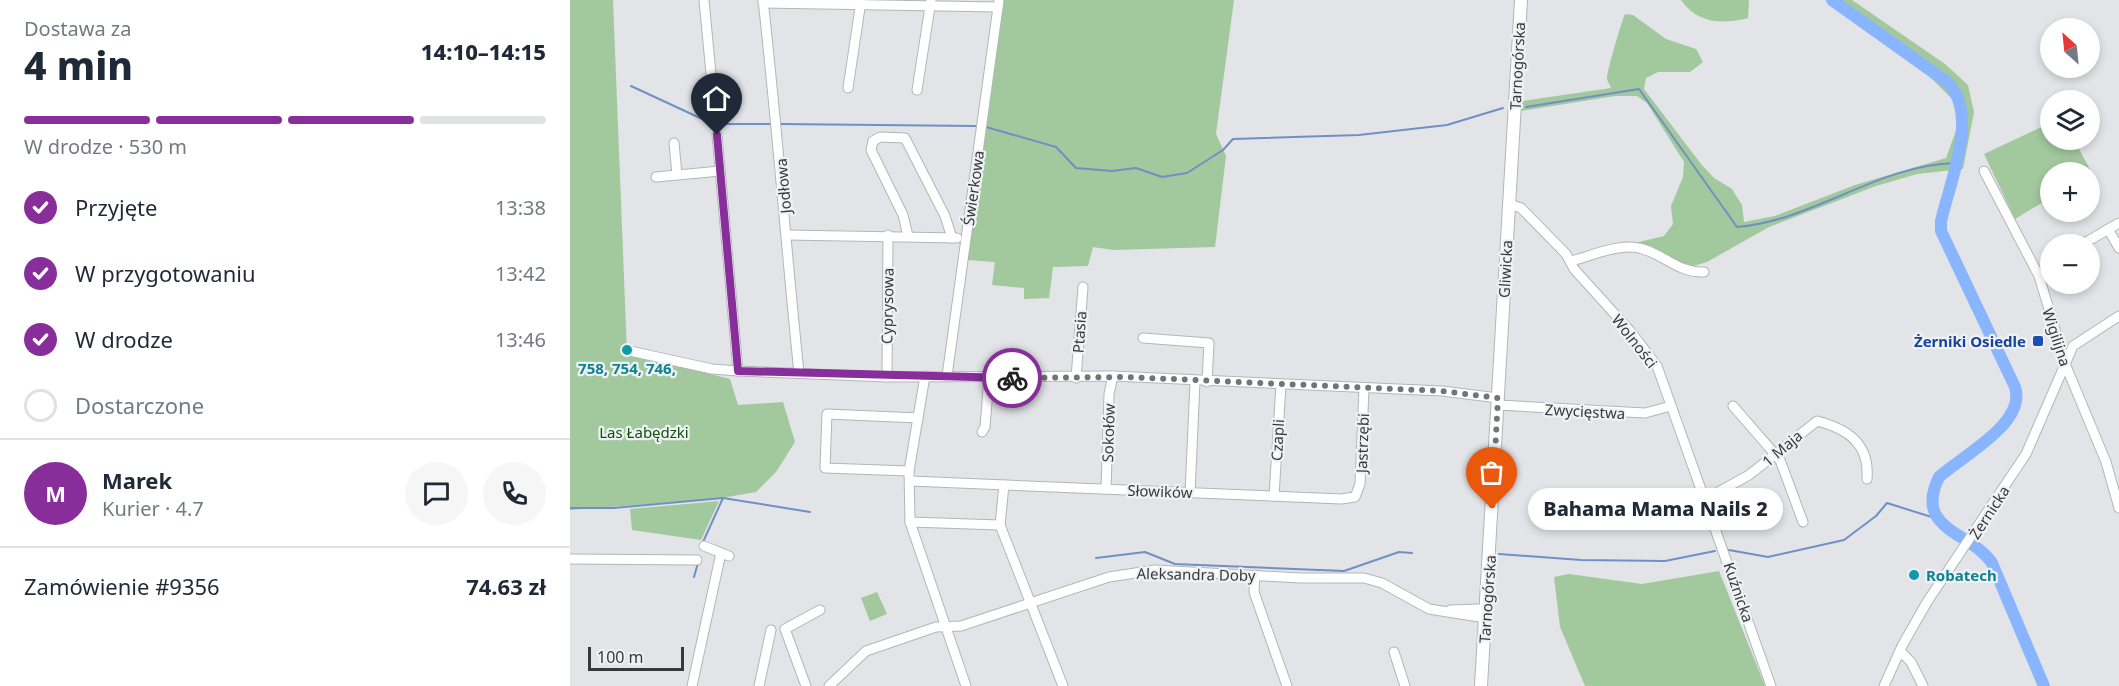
<!DOCTYPE html>
<html lang="pl">
<meta charset="utf-8">
<style>
body{margin:0;font-family:"Noto Sans",sans-serif;background:#f6f6f7;color:#1f2937;height:100vh;display:flex;flex-direction:column;font-size:22px;white-space:nowrap}
*{box-sizing:border-box;margin:0}
p{font-size:20px;color:#747a83}
.icon{flex:none;width:33px;height:33px;fill:none;stroke:currentColor;stroke-width:2;stroke-linecap:round;stroke-linejoin:round}
.map{position:relative;flex:1;overflow:hidden}
.drawer{display:flex;flex-direction:column;background:#fff;width:570px}
.drawer>*{flex:none}
.needle{width:39px;rotate:333deg}
.fabs{position:absolute;left:1470px;top:18px;display:grid;gap:12px}
.fabs a{display:grid;place-items:center;width:60px;height:60px;border-radius:50%;background:#fff;box-shadow:0 3px 9px #0003;font-size:30px}
.scale{position:absolute;left:18px;bottom:15px;width:96px;box-sizing:border-box;padding-left:6px;border:3px solid #37383a;border-top:0;font-size:16px;line-height:21px;white-space:nowrap;color:#37383a;-webkit-text-stroke:4px #eff2f5;paint-order:stroke}
.pin{position:absolute;display:grid;place-items:center;width:51px;height:51px;color:#fff;margin:-62px -26px;border-radius:50% 50% 50% 0;rotate:-45deg;box-shadow:0 0 6px #0007}
.pin .icon{rotate:45deg}
.courier{position:absolute;display:grid;place-items:center;width:60px;height:60px;margin:-30px;border:4px solid #882e9a;border-radius:50%;background:#fff;color:#222;box-shadow:0 2px 8px #0007}
.bubble{position:absolute;height:42px;border-radius:21px;background:#fff;box-shadow:0 3px 9px #0003;font-size:20px;font-weight:800;line-height:42px;text-align:center}
.overview em{font-style:normal;font-weight:800}
.overview div{display:flex;flex-direction:column-reverse}
.overview{display:flex;align-items:center;justify-content:space-between;height:102px;padding:0 24px}
h1{font-size:39px;font-weight:800;line-height:45px}
.bar{display:grid;grid-template-columns:repeat(4,1fr);gap:9px 6px;align-content:center;height:72px;padding:0 24px}
.bar i{height:8px;border-radius:4px;background:#e0e1e3}
.bar .on{background:#882e9a}
.bar p{grid-column:span 4}
.line{display:flex;align-items:center;gap:15px;padding:0 24px;border-top:2px solid #e0e1e3}
.line div{flex:1}
.round{display:grid;place-items:center;flex:none;width:63px;height:63px;border-radius:32px;background:#f6f6f7}
ol{padding:0 24px;list-style:none}
li{display:flex;align-items:center;gap:18px;height:66px}
li p{margin-inline-start:auto}
li .icon{padding:6px;border-radius:50%;background:#882e9a;color:#fff;stroke-width:4}
li:last-child{color:#747a83}
li i{width:33px;height:33px;border:3px solid #e0e1e3;border-radius:50%}
main{display:flex;flex:1;min-height:0}
.map>svg:first-child{display:block}
</style>
<main>
<section class="drawer">
<div class="overview"><div><h1>4 min</h1><p>Dostawa za</p></div><em>14:10–14:15</em></div>
<div class="bar"><i class="on"></i><i class="on"></i><i class="on"></i><i></i><p>W drodze · 530 m</p></div>
<ol>
<li><svg class="icon" aria-label="check" viewBox="0 0 24 24"><path d="M5 12l5 5 9-10"/></svg>Przyjęte<p>13:38</p></li>
<li><svg class="icon" aria-label="check" viewBox="0 0 24 24"><path d="M5 12l5 5 9-10"/></svg>W przygotowaniu<p>13:42</p></li>
<li><svg class="icon" aria-label="check" viewBox="0 0 24 24"><path d="M5 12l5 5 9-10"/></svg>W drodze<p>13:46</p></li>
<li><i></i>Dostarczone</li>
</ol>
<div class="line" style="height:108px"><b class="round" style="background:#882e9a;color:#fff">M</b><div><b>Marek</b><p>Kurier · 4.7</p></div><a class="round"><svg class="icon" aria-label="chat" viewBox="0 0 24 24"><path d="M4 5h16v11H9l-5 4z"/></svg></a><a class="round"><svg class="icon" aria-label="phone" viewBox="0 0 24 24"><path d="M5 4h4l2 5-3 2q2 4 5 5l2-3 5 2v4C11 20 4 13 5 4z"/></svg></a></div>
<div class="line" style="height:78px"><div>Zamówienie #9356</div><b>74.63 zł</b></div>
</section>
<div class="map">
<svg width="1549" height="686" viewBox="0 0 1549 686">
<rect width="100%" height="100%" fill="#e2e4e8"/>
<g fill="#a2c89d">
<path d="M0,0h43l14,353 103,26 8,26 45,-3 12,40 -19,30 -20,20 -40,7 -146,11z"/>
<path d="M434,0h230l-18,134 10,22 -11,91 -102,3 -20,-3 -5,19 -35,1 -4,31 -25,1v-11l-32,-3 3,-23 -29,-2z"/>
<path d="M1111,0h68l-1,18c-26,7 -51,5 -67,-18z"/>
<path d="M1257,0h25l93,64 23,21 6,27 -11,57 -46,5 -41,12 -107,41 -62,35 -14,4 -20,-6 -22,-14 -16,-3 29,-7 9,-12 -2,-18 12,-29 1,-15 -37,-59 -10,-7h-22l-94,15 1,-10 89,-13c-1,-3 -3,-5 -4,-9 -1,-5 15,-59 18,-65l8,1 33,24 30,10 7,13 -13,10h-32l-12,6 -2,11 57,75 13,14 18,11 10,16 2,17 31,-6 80,-31 91,-27 12,-33v-20l-30,-30 -93,-66z"/>
<path d="M1480,123v17h24l18,33 -42,-1v26l-35,21 -31,-65z"/>
<path d="M149,501l-18,39 -69,-10 -2,-21z"/>
<path d="M1149,571l46,115h-180l-25,-59 -6,-50 15,-3 73,10z"/>
<path d="M307,592l10,22 -17,7 -9,-23z"/>
</g>
<g fill="none" stroke-linecap="round" stroke-linejoin="round">
<g stroke="#7090c4" stroke-width="2">
<path d="M61,86l82,38h60"/>
<path d="M956,107l113,-18 98,138c76,-6 141,-62 218,-64"/>
<path d="M210,124l197,2"/>
<path d="M416,127l70,20 20,21 36,3 24,-3 26,9 25,-4 36,-23 10,-11 126,-4 88,-10 56,-17"/>
<path d="M0,508h44l109,-10 87,14"/>
<path d="M133,542l20,-44"/>
<path d="M1159,550l39,7 76,-17 32,-24 11,-13 51,16"/>
<path d="M929,554l82,6 84,1 50,-10"/>
<path d="M526,558l49,-6 30,12 169,7 55,-19 13,1"/>
<path d="M124,577l4,-14"/>
</g>
<path stroke="#89b5ff" stroke-width="12" d="M1262,0l115,82c33,32 3,99 -6,139v10l74,156c12,36 -53,69 -76,90 -26,53 31,54 53,86l52,123"/>
<defs>
<g id="minor">
<path d="M134,0l7,74"/>
<path d="M193,0c14,124 23,248 36,373"/>
<path d="M193,3l235,4"/>
<path d="M278,88l13,-87"/>
<path d="M347,90l14,-90"/>
<path d="M147,135l21,236"/>
<path d="M104,143l3,32"/>
<path d="M1414,171l55,105 27,90 40,96 13,46"/>
<path d="M86,177l64,-6"/>
<path d="M939,204l12,4 45,46 8,15 57,63 26,34 114,320"/>
<path d="M1538,229l11,19"/>
<path d="M217,235l170,3"/>
<path d="M338,236l-5,-21 -32,-65 2,-9 7,-4 25,1 40,78 7,22"/>
<path d="M1513,244l36,-21"/>
<path d="M1001,261c20,-5 48,-18 68,-13 24,5 38,25 65,24"/>
<path d="M1469,276l11,-10"/>
<path d="M573,338l66,5 -2,39"/>
<path d="M60,351l82,18 26,2 149,6 226,-1 329,15 56,7"/>
<path d="M355,376l-16,95 1,51 56,164"/>
<path d="M377,376l52,-376"/>
<path d="M317,377l1,-142"/>
<path d="M506,378l7,-91"/>
<path d="M928,405l147,8 26,-7"/>
<path d="M1163,406l47,54 23,62"/>
<path d="M412,432l3,-5 4,-49"/>
<path d="M339,471l-84,-3 2,-54 91,4"/>
<path d="M340,481l431,18 14,-2 5,-13 4,-96"/>
<path d="M536,489l3,-95 4,-18"/>
<path d="M620,493l5,-111"/>
<path d="M704,496l7,-111"/>
<path d="M1134,500l45,-25 68,-54c31,8 53,23 50,58"/>
<path d="M340,522l90,3"/>
<path d="M430,525l63,161"/>
<path d="M430,525l4,-40"/>
<path d="M134,546l25,10"/>
<path d="M0,559l127,1"/>
<path d="M685,575l-1,17 33,94"/>
<path d="M880,610l29,-1 6,5"/>
<path d="M1330,651l11,11 12,24"/>
<path d="M824,652l11,34"/>
<path d="M122,686l29,-133"/>
<path d="M189,686l12,-56"/>
<path d="M236,686l-21,-57 35,-19"/>
<path d="M259,686l37,-35 70,-24 25,-1 148,-49 46,-7 145,8h64l18,5 47,26 50,8 6,-3"/>
<path d="M1314,686l18,-40 25,-44 99,-148 47,-108 46,-30"/>
</g>
<path id="major" d="M911,686l40,-686"/>
</defs>
<use href="#minor" stroke="#b3b6b9" stroke-width="11"/>
<use href="#major" stroke="#b3b6b9" stroke-width="14"/>
<use href="#minor" stroke="#fff" stroke-width="9"/>
<use href="#major" stroke="#fff" stroke-width="12"/>
</g>
<g fill="none" stroke-linecap="round" stroke-linejoin="round">
<path stroke="#737477" stroke-width="6" stroke-dasharray="0 10.8" d="M442,378l114,-1 316,14 56,7 -6,111"/>
<path stroke="#882e9a" stroke-width="8" d="M147,135l21,236 274,7"/>
</g>
<rect fill="#1a4fb4" stroke="#eff2f5" stroke-width="2" x="1462" y="335" width="12" height="12" rx="3"/>
<g fill="#0f9aa8" stroke="#eff2f5" stroke-width="2">
<circle cx="57" cy="350" r="6"/>
<circle cx="1344" cy="575" r="6"/>
</g>
<g text-anchor="middle" dominant-baseline="central" stroke-width="4.5" stroke-linejoin="round" paint-order="stroke">
<g font-size="15" fill="#37383a" stroke="#eff2f5">
<text transform="translate(947 66) rotate(-87)">Tarnogórska</text>
<text transform="translate(213 186) rotate(-95)">Jodłowa</text>
<text transform="translate(403 188) rotate(-82)">Świerkowa</text>
<text transform="translate(935 269) rotate(-87)">Gliwicka</text>
<text transform="translate(317 306) rotate(-89)">Cyprysowa</text>
<text transform="translate(509 332) rotate(-86)">Ptasia</text>
<text transform="translate(1487 337) rotate(72)">Wigilijna</text>
<text transform="translate(1065 341) rotate(52)">Wolności</text>
<text transform="translate(1015 411) rotate(3)">Zwycięstwa</text>
<text transform="translate(538 433) rotate(-88)">Sokołów</text>
<text transform="translate(707 440) rotate(-87)">Czapli</text>
<text transform="translate(792 443) rotate(-88)">Jastrzębi</text>
<text transform="translate(1212 448) rotate(-40)">1 Maja</text>
<text transform="translate(590 491) rotate(2)">Słowików</text>
<text transform="translate(1419 512) rotate(-57)">Żernicka</text>
<text transform="translate(626 574) rotate(1)">Aleksandra Doby</text>
<text transform="translate(1169 592) rotate(71)">Kuźnicka</text>
<text transform="translate(917 599) rotate(-86)">Tarnogórska</text>
</g>
<g font-size="15" font-weight="bold" fill="#164399" stroke="#eff2f5" text-anchor="end">
<text x="1456" y="341">Żerniki Osiedle</text>
</g>
<g font-size="15" font-weight="bold" fill="#0d838f" stroke="#eff2f5">
<text x="57" y="368">758, 754, 746,</text>
<text x="1356" y="575" text-anchor="start">Robatech</text>
</g>
<g font-size="15" fill="#114f09" stroke="#eff2f5">
<text x="74" y="432">Las Łabędzki</text>
</g>
</g>
</svg>
<div class="fabs">
<a><svg class="needle" viewBox="-14 -14 28 28"><path d="M0-13l5 13h-10z" fill="#e53935"/><path d="M0 13l5-13h-10z" fill="#747a83"/></svg></a>
<a><svg class="icon" aria-label="layers" viewBox="0 0 24 24"><path d="M12 4l9 5-9 5-9-5zM3 14l9 5 9-5"/></svg></a>
<a>+</a>
<a>−</a>
</div>
<div class="scale">100 m</div>
<div class="pin" style="left:922px;top:509px;background:#ea580c"><svg class="icon" aria-label="bag" viewBox="0 0 24 24"><path d="M5 8h14l-1 12H6zM9 8a3 3 0 0 1 6 0"/></svg></div>
<div class="pin" style="left:147px;top:135px;background:#1f2937"><svg class="icon" aria-label="home" viewBox="0 0 24 24"><path d="M3 11l9-7 9 7M6 9v11h12V9"/></svg></div>
<div class="courier" style="left:442px;top:378px"><svg class="icon" aria-label="bike" viewBox="0 0 24 24"><circle cx="6" cy="16" r="4"/><circle cx="18" cy="16" r="4"/><path d="M6 16l4-8h5l3 8M10 8l3 8H6M13 5h3"/></svg></div>
<div class="bubble" style="left:958px;top:488px;width:255px">Bahama Mama Nails 2</div>
</div>
</main>
